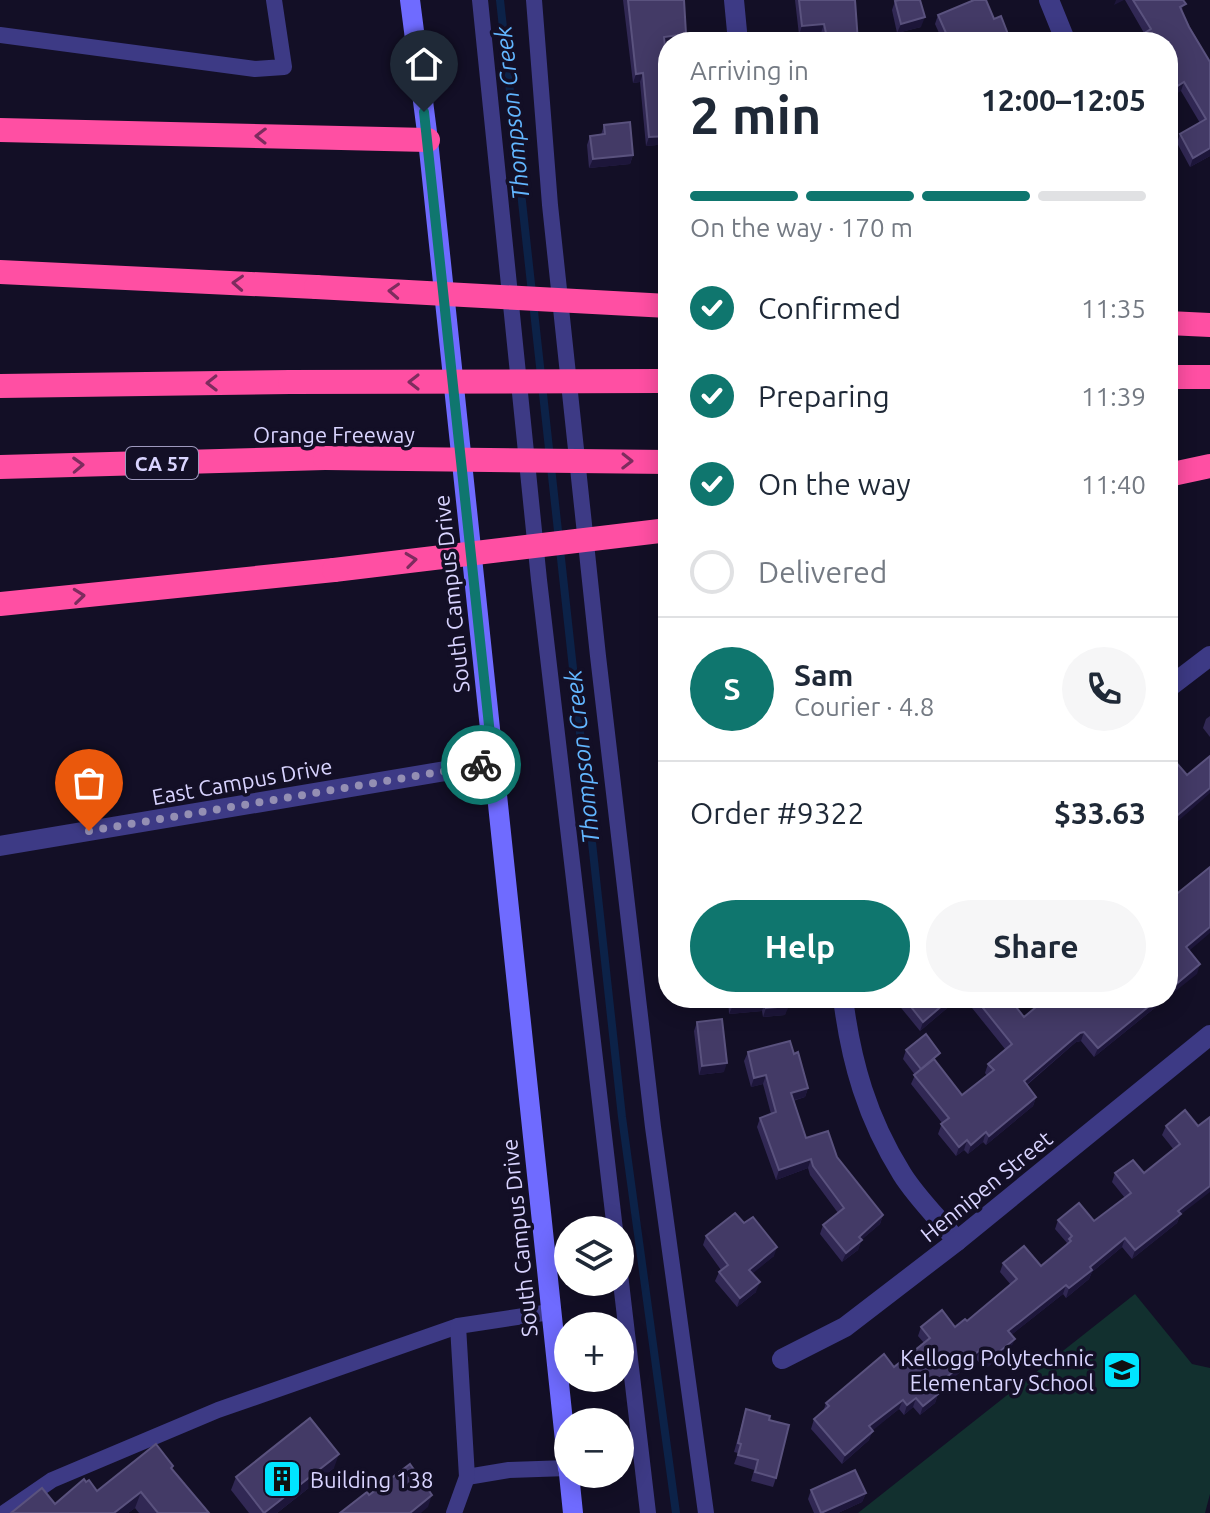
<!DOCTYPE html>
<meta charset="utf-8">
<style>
body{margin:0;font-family:Ubuntu,sans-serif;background:#f6f6f7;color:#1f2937;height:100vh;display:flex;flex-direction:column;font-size:30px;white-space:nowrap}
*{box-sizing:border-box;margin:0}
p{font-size:26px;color:#747a83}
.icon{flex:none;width:44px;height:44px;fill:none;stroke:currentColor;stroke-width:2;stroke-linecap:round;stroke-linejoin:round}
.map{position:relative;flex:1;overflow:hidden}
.sheet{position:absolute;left:658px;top:32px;width:520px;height:976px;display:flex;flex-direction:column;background:#fff;border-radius:32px;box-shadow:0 4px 20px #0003}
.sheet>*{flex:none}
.tools{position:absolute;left:554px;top:1216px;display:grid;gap:16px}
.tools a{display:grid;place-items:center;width:80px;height:80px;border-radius:50%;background:#fff;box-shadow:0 4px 20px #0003;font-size:40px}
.pin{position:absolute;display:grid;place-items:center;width:68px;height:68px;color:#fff;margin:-82px -34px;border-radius:50% 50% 50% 0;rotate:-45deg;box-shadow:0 0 8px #0007}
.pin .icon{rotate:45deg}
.courier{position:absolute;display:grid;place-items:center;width:80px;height:80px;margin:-40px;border:6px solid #0f766e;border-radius:50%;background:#fff;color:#222;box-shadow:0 2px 10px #0007}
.headline em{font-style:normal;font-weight:700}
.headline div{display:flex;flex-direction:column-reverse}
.headline{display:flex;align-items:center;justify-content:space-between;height:136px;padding:0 32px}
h1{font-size:52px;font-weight:700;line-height:60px}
.bar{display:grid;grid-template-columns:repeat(4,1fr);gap:12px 8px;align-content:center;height:96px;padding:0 32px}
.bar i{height:10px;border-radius:6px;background:#e0e1e3}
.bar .current{background:#0f766e}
.bar p{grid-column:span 4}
.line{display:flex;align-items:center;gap:20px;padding:0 32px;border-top:2px solid #e0e1e3}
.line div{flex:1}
.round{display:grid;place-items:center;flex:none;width:84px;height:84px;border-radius:42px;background:#f6f6f7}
ol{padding:0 32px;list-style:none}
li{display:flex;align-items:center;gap:24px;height:88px}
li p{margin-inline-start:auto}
li .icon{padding:8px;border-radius:50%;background:#0f766e;color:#fff;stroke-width:4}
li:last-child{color:#747a83}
li i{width:44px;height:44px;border:4px solid #e0e1e3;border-radius:50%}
.primary-button{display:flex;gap:16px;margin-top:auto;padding:16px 32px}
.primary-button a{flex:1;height:92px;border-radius:48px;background:#0f766e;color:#fff;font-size:32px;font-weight:700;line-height:92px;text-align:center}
.primary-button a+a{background:#f6f6f7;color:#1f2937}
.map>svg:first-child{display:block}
</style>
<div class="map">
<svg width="1210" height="1513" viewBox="0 0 1210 1513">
<rect width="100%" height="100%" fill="#130f26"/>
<path fill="#12302f" d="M1135,1294l57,70 18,4v126l-5,19h-347z"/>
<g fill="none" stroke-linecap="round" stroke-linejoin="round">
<path stroke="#0c2248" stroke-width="8" d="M500,0l122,1117 54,396"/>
<g stroke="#3d3a85" stroke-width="16">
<path d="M480,0l59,580 76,650"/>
<path d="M534,0l16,205 48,451 55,471 53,386"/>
<path d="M0,35l255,34 29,-2 -10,-67"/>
<path d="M620,1274l28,239"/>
<path d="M467,1477l42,-7 59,-2"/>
<path d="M4,1513l48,-33 166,-70 240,-84"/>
<path d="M454,1513l13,-36 -9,-151 92,-14"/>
</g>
<g stroke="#3d3a85" stroke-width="20">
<path d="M734,0l4,42"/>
<path d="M1049,0l17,42"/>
<path d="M1168,688l42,-32"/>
<path d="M0,846l493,-83"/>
<path d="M843,998c8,64 24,120 59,176 15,24 37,45 55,67"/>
<path d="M782,1359l63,-32 112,-86 253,-206"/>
</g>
<g stroke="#6f6bff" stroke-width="20">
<path d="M410,0l18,140 140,1329"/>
<path d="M569,1474l4,39"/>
</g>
<g stroke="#ff4fa3" stroke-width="24">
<path d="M0,130l428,10"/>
<path d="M0,272l316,15"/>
<path d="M1168,323l42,2"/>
<path d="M1168,377h42"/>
<path d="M0,386l290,-4"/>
<path d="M0,467l325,-9"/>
<path d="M1168,475l42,-9"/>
<path d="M0,604l334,-34"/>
</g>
<g stroke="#ff4fa3" stroke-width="24">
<path d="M316,287l352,19"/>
<path d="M290,382l370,-1"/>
<path d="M325,458l343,4"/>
<path d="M334,570l334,-40"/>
</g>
</g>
<g fill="#312854">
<path d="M623,0h61l2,34 -2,8h-16l-3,3 3,30v69l-22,2 -6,-64 -7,1z"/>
<path d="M795,0h60l3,42h-35l-2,-9 -22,2z"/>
<path d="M1125,0h58l-1,13 28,49v94l-20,11 -13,-24 3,-9 20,-11 -19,-32 -13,-49h-35v-2l11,-7z"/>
<path d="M895,1l26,26 -24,6 -5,-23z"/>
<path d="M938,15l56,4 17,23h-68l-8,-18z"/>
<path d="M604,125l29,30 -3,9 -41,4 -2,-23 3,-9 11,-1z"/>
<path d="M1210,716v21l-7,-9 3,-9z"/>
<path d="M728,998h60l-3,17 -22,2 -1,-6 -33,3z"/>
<path d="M893,998h66l-39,33z"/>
<path d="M964,998h45l15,19 42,-16 4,-3h97l-73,59 -13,-16 -5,1 -49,43 9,12 -3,9 -47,39 -3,-3 -15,12 -4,-4 -8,6 -18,-22 4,-11 -31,-39 4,-9 -12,-16 3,-9 31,12h-1l26,33 25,-19 -2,-3 3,-9 17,-15z"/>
<path d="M697,1022l27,50 -25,3 -5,-44z"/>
<path d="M748,1052l46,2 14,34 -3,9 -12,4 13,37 31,19 46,58 -3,9 -19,16 -3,10 -16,12 -22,-28 3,-9 15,-12 -28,-38 -2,-7 -32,12 -19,-53 3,-9 11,-4 -8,-30 -12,3 -7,-26z"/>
<path d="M1185,1110l-5,105 -3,8 -45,36 -10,-12 -30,25 -3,7 -23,19 -3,-4 -52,41v13l-26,21 -9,-10 -28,23 -2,5 -8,7 -3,9 -15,12 -7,-8 -9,8 -5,-6 -27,21 -3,10 -27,24 -31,-35 3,-10 9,-7 3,-9 68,-36 30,-24 -6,-7 3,-9h34l12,-6 44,-36 -11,-13 3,-9 38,3 25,-21 1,-2 -12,-14 3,-9 36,1 31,-23 -13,-16 3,-9h29l30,-23 -12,-15 4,-9z"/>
<path d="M744,1223l30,33 -22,17 4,19 -19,15 -22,-26 4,-9 2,-2 -18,-25 3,-9z"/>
<path d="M746,1409l23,11 7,58 -3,9 -22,-6 3,-11 -20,-6 4,-11 -4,-1z"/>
<path d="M173,1466l-1,3 37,44h-70l-4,-5 -7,5h-117l44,-9 31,-22 11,9z"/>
<path d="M334,1468l-57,45h-28l-18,-23 5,-13z"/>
<path d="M811,1490l55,3 -4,9 -24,11h-24l-6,-14z"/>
</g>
<g fill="#1d163a">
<path d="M1116,0h8l-10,5z"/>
<path d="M925,17l-4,10 -24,6 4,-9z"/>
<path d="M824,24l-3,9 -22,2 3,-9z"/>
<path d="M686,34l-2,8h-16v3l-7,1 3,-9z"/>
<path d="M643,73l-3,9 -7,1 3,-9z"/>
<path d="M1184,82l-3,9 -13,8v-7z"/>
<path d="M668,136v8l-22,2 3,-9z"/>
<path d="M1210,148v8l-20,11 3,-9z"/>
<path d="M633,155l-3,9 -41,4 4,-9z"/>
<path d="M1210,788v5l-42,37v-7z"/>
<path d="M1210,927v6l-27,23 3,-9z"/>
<path d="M1200,964l-3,10 -29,23v-6z"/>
<path d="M951,998h8l-39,33 3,-9z"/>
<path d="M1159,998h8l-73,59 4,-9z"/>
<path d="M765,1002l-3,9 -33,3 4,-9z"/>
<path d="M789,1006l-4,9 -22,2 3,-9z"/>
<path d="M1084,1032l-3,9 -5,1 -56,48 4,-9 56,-48z"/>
<path d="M727,1063l-3,9 -25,3 3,-9z"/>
<path d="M766,1075l-3,9 -12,3 3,-9z"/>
<path d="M808,1088l-3,9 -18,5 4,-9z"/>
<path d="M1036,1097l-3,9 -47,39 3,-9z"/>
<path d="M986,1132l-3,10 -15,12 3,-9z"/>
<path d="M967,1140l-3,10 -8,6 3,-9z"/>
<path d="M811,1159l-3,9 -32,12 3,-10z"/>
<path d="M1210,1186v6l-30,23 -3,8 -45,36 3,-9 43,-39z"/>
<path d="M883,1215l-3,9 -21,18 3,-2 -4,10 -16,12 4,-9 13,-16z"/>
<path d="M1125,1238l-3,9 -30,25 -3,7 -23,19 3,-10 21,-21z"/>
<path d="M777,1247l-3,9 -28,23 3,-9z"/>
<path d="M760,1282l-4,10 -19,15 3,-9z"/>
<path d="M1066,1285l-3,9 -58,46 3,-9z"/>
<path d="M1015,1339l-4,9 -26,21 4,-9z"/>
<path d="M980,1350l-4,9 -28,23 -2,5 -15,12 4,-9 13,-14z"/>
<path d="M938,1394l-3,9 -15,12 3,-9z"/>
<path d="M916,1398l-3,9 -9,8 3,-10z"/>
<path d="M903,1400l-4,9 -33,27 3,-10z"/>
<path d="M873,1431l-4,9 -27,24 3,-9z"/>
<path d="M339,1454l-5,14 -57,45h-12z"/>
<path d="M141,1492l-6,16 -7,5h-14z"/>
<path d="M866,1493l-4,9 -24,11h-16z"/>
<path d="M432,1495l-4,12 -7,6h-11z"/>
</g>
<g fill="#433a66" stroke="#5a527e" stroke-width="2">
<path d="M628,0h56l2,34 -22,3 4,38v61l-19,1 -6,-64 -7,1z"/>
<path d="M799,0h56l3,42h-30l-4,-18 -22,2z"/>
<path d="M899,0h21l5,17 -24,7 -6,-23z"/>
<path d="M974,0h12l8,19 7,-3 10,26h-61l-12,-27z"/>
<path d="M1133,0h50l3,4 -6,3 9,20 21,35v86l-17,10 -13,-24 26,-15 -22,-37 -16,10v-50h-33l-2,-2 18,-11z"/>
<path d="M630,122l3,33 -40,4 -3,-23 15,-2 -1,-9z"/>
<path d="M1168,753l19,22 23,-19v32l-42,35z"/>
<path d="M1210,867v60l-24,20 14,17 -32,27v-90z"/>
<path d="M732,998h56l1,8 -23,2 -1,-6 -32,3z"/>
<path d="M904,998h47l-28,24z"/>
<path d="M975,998h34l15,19 23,-19h16l3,3 4,-3h89l-61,50 -14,-16 -4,1 -56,48 12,16 -47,39 -3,-4 -15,13 -4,-5 -8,7 -18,-23 8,-6 -35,-43 20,-16 28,36 32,-25 -6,-6 24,-20z"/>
<path d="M722,1019l5,44 -25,3 -5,-44z"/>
<path d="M926,1034l14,19 -19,16 -15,-19z"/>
<path d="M790,1041l4,13 4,-2 10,36 -17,5 15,45 22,-7 9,26 46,58 -24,22 3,3 -16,13 -23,-28 21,-17 -31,-42 -2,-7 -32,11 -19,-52 16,-6 -10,-37 -12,3 -6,-26z"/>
<path d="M1185,1110l13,16 12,-9v69l-32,25 3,3 -46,36 -10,-12 -35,29 2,3 -23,18 -3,-3 -58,46 7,8 -26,21 -9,-10 -32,26 1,2 -14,12 3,4 -15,12 -7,-8 -9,7 -4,-5 -34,26 4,5 -28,24 -31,-36 15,-13 -3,-3 58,-49 10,13 36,-29 -9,-11 21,-17 13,17 10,-8 2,2 50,-42 -14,-16 21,-17 17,20 30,-25 -2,-2 3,-3 -14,-16 21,-17 15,18 37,-28 -16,-20 18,-13 11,13 36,-29 -14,-18z"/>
<path d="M735,1213l9,10 9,-6 24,30 -28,23 11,12 -20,16 -21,-26 9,-7 -22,-29z"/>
<path d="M746,1409l24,7 -1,4 20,5 -13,53 -21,-6 3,-12 -20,-5 3,-11 -3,-1z"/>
<path d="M310,1418l29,36 -75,59 -28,-36z"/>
<path d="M156,1444l17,22 -2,2 38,45h-51l-17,-21 -27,21h-103l31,-25 13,16 29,-25 2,3 3,-2 8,11z"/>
<path d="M410,1464l22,31 -22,18h-70l27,-21 2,3z"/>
<path d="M855,1470l11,23 -45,20 -10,-23z"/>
</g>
<defs><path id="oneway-chevron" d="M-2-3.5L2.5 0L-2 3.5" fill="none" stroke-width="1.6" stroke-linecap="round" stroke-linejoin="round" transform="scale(2)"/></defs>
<g stroke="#7d2c5e">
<use href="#oneway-chevron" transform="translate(261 136) rotate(-179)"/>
<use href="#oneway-chevron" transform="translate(238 283) rotate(-177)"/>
<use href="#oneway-chevron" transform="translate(394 291) rotate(-177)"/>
<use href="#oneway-chevron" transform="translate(414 382) rotate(180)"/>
<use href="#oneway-chevron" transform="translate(212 383) rotate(179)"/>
<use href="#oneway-chevron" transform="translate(627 461) rotate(1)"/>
<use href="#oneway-chevron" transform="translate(78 465) rotate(-2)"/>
<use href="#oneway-chevron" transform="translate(411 560) rotate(-7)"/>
<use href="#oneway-chevron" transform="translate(79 596) rotate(-6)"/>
</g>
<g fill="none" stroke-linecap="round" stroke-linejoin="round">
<path stroke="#948fb3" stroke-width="8" stroke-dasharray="0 14.4" d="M89,831l392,-66"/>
<path stroke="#0f766e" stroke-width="10" d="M424,112l69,651 -12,2"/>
</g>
<defs>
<symbol id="school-square" viewBox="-11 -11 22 22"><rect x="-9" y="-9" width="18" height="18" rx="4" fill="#00e5ff" stroke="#130f26"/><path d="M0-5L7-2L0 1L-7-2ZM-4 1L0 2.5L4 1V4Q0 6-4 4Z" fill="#111"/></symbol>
<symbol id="building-square" viewBox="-11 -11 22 22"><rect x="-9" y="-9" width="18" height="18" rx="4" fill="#00e5ff" stroke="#130f26"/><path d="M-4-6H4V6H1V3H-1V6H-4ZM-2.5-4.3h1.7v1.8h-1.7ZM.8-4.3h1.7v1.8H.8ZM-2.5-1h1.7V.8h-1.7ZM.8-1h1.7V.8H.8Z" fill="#111"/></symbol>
</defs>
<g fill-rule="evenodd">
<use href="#school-square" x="1100" y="1348" width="44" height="44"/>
<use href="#building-square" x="260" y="1457" width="44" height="44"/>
</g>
<g text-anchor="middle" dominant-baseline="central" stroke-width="7" stroke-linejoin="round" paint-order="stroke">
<rect fill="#130f26" stroke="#9e99be" stroke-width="2" x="126" y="447" width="72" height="32" rx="6"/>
<g font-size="20" font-weight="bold" fill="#d9d4ff">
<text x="162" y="463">CA 57</text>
</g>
<g font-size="22" fill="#d9d4ff" stroke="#130f26">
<text x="334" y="434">Orange Freeway</text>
<text transform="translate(451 594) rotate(-96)">South Campus Drive</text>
<text transform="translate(242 781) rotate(-10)">East Campus Drive</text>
<text transform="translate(986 1186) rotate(-39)">Hennipen Street</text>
<text transform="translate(519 1238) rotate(-96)">South Campus Drive</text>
</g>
<g font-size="22" fill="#d9d4ff" stroke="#130f26" text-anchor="end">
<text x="1094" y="1357">Kellogg Polytechnic<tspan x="1094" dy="25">Elementary School</tspan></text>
<text x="310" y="1479" text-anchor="start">Building 138</text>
</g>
<g font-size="24" font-style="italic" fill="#62b6ff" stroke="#130f26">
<text transform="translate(512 113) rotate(-96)">Thompson Creek</text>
<text transform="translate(582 757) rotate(-96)">Thompson Creek</text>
</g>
</g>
</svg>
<div class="tools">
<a><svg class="icon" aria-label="layers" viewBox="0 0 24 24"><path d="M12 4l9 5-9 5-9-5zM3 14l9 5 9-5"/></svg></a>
<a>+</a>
<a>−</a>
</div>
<div class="pin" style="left:89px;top:831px;background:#ea580c"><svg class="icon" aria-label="bag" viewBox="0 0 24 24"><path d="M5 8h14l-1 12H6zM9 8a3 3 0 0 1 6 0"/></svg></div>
<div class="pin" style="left:424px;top:112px;background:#1f2937"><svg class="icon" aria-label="home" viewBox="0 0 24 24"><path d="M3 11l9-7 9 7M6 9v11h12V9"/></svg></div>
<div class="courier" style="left:481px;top:765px"><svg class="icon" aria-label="bike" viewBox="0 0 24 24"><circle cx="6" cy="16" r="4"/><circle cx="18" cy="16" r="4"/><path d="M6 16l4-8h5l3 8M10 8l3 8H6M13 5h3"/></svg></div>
<section class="sheet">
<div class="headline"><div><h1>2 min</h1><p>Arriving in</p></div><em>12:00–12:05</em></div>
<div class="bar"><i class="current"></i><i class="current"></i><i class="current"></i><i></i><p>On the way · 170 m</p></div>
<ol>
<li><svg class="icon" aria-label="check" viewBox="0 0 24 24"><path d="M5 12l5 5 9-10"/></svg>Confirmed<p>11:35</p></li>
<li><svg class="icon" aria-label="check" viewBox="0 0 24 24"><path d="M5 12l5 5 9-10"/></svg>Preparing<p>11:39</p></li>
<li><svg class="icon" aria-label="check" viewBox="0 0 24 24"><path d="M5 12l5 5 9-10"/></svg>On the way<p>11:40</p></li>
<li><i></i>Delivered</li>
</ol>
<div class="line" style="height:144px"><b class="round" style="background:#0f766e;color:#fff">S</b><div><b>Sam</b><p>Courier · 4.8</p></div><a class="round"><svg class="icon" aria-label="phone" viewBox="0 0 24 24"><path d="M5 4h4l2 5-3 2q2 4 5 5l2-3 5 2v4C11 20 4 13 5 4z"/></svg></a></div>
<div class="line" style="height:104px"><div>Order #9322</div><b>$33.63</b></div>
<div class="primary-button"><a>Help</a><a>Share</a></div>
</section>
</div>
